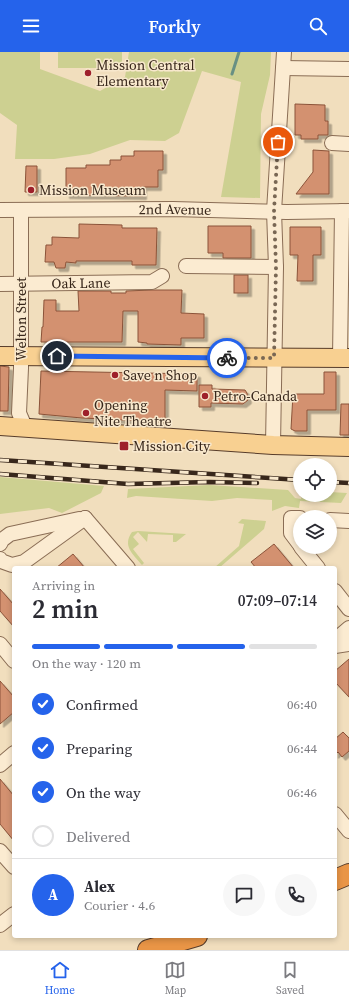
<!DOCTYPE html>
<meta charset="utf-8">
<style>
body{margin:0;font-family:"Source Serif 4",serif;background:#f7f7f7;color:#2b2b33;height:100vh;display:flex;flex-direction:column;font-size:15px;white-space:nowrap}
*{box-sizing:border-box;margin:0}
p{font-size:13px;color:#7c7c81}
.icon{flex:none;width:22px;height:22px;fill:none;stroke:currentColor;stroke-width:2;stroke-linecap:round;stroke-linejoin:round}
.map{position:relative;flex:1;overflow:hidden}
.side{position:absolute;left:12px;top:514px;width:325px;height:372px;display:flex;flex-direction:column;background:#fff;border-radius:4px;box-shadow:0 2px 6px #0003}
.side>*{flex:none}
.buttons{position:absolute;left:293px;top:406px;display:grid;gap:8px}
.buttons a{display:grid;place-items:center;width:44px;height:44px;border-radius:50%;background:#fff;box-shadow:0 2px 6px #0003;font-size:20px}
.pin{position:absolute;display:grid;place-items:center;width:34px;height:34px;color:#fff;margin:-17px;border:2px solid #fff;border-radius:50%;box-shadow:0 1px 4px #0007}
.courier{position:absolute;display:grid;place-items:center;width:40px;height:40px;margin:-20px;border:3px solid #2563eb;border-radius:50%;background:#fff;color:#222;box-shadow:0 1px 5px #0007}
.head em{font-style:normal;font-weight:600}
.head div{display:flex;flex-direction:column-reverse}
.head{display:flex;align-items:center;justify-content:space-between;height:68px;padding:0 20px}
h1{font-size:26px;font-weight:600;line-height:30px}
.bar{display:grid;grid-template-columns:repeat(4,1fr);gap:6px 4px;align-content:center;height:48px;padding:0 20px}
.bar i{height:5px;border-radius:3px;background:#e1e1e2}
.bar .on{background:#2563eb}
.bar p{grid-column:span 4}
.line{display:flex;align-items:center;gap:10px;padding:0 20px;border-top:1px solid #e1e1e2}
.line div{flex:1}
.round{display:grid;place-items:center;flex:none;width:42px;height:42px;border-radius:21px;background:#f7f7f7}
ol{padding:0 20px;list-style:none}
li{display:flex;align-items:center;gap:12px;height:44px}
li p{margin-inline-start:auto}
li .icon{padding:4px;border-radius:50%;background:#2563eb;color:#fff;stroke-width:4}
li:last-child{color:#7c7c81}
li i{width:22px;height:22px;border:2px solid #e1e1e2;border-radius:50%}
header{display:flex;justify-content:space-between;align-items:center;height:52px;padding:0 20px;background:#2563eb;color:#fff;font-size:18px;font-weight:600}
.tabs{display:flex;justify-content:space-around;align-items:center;height:56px;border-top:1px solid #e1e1e2;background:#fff;font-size:11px;color:#7c7c81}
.tabs a{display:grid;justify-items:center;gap:2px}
.tabs .on{color:#2563eb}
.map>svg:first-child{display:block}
</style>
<header><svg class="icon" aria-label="menu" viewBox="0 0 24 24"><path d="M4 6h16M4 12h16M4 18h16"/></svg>Forkly<svg class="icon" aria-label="search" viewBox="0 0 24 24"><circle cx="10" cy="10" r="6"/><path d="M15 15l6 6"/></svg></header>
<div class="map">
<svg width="349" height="898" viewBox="0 0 349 898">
<defs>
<filter id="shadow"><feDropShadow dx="3.5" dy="3.5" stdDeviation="0" flood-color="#0004"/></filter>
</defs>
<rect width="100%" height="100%" fill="#f1debd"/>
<g fill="#cdd091">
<path d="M0,0h40v17l60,22 25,-14 4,-25h142l-1,23 -9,39 -1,84 -39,-1 20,-115 -39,-11 -23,62 -14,8 -35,-1 -40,14 -36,5h-39l2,-34 -17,-12z"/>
<rect x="58" y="0" width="64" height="16"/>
<path d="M0,425l104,9 -3,7 -39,20 -13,-5 -49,6z"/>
<path d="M209,433l79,5 7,8 6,1 1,-4h28v-3l17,1 -6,10 -41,-2 -1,7 -14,-2 -13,5v-11l-35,-2 -25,3 -76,-5 -9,2 1,-9z"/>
<path d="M242,467l24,2 -2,8 -45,39h-5l25,-22 5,-22 -6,-1z"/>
<path d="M138,479l48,3 -10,8h-3v-7l-25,-1 -1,8 -9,-10 -5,5 6,7 -6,5 11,14 -2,2c-9,-11 -20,-19 -10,-33z"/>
</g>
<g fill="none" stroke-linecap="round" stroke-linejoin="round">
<path stroke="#689083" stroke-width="3" d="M232,22l7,-22"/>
</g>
<g fill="#d39170" stroke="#8b5339" filter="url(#shadow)">
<path d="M295,52l30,1v16h3v14h-10v4h-17v-4h-6z"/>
<path d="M313,98l16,1v43h-33l17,-22z"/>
<path d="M134,99h29v19h-5v17h-15v9l-77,-1v-27h20v-3h24v-5h11v-4h13z"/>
<path d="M26,114h11v26h-12z"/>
<path d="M79,172l43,1v3h35l-1,37h-24v-4h-56v2l-10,-1 -1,6h-9l-2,-6h-9l1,-17h6v-8l27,1z"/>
<path d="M208,174h43v32h-28v-5h-15z"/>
<path d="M290,175h31v28h-8v26h-16l1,-26h-8z"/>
<rect x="234" y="223" width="14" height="18"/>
<path d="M152,238h30l-1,23 23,1v24h-23v7l-34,-1v-1l-9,-1v-31h-15l-1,31h-81l1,-15h1l1,-27h12v11h23l-1,-20h33v2h15v-2z"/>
<path d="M0,314l9,1 -1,44h-8z"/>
<path d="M41,319l156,3v17l-32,-1v32l-83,-4 -43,-4z"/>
<path d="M324,320h12v38h-29v21h-12l-4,-2 2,-35h31z"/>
<path d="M199,333h13v4l33,1 2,3 1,7 -5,4 -32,-1v4h-12z"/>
<path d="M341,352h8v31h-9z"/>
<path d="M274,492l20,24h-38l-5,-6z"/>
<path d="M73,502l12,14h-29z"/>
<path d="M0,537l14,16v22l-14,-16z"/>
<path d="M349,607v38l-14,-15v-11z"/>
<path d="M0,629l14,16v15l-14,12z"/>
<path d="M343,680l6,6v13l-7,6 -4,-5 -3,3v-16z"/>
<path d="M0,727l14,17v45l-14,-17z"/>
</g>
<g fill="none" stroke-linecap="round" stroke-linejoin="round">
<defs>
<g id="minor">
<path d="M283,16l66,1"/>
<path d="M332,91l17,1"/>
<path id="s1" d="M0,158l173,-1 114,3 62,-1"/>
<path d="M21,158v158l-2,45 6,14"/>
<path d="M186,214l90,1"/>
<path id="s2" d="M0,232l152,-2 10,-6"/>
<path d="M340,306l2,-147"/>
<path d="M273,393l3,-178 -2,-56 10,-159"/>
<path d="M85,466l43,50"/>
<path d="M300,466h-9v15l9,12"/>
<path d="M330,468l19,1"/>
<path d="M0,492l2,-4 8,-6 69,-15"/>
<path d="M301,495l17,21"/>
<path d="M0,507l1,2 11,4 12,-3 61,-44"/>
<path d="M335,539l14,18"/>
<path d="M335,588l14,-12"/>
<path d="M0,592l14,17"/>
<path d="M335,594l14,-2"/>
<path d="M0,713l14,-12"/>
<path d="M335,762l14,17"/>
<path d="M0,799l14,16"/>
<path d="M0,873l14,-11"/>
</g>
<g id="major">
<path d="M0,304l349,2"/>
<path d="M0,374l273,19 76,2"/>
</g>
<g id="highway">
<path d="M335,828l14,-6"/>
<path d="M148,898l49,-14"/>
</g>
</defs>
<use href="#minor" stroke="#8a6d55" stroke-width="16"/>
<use href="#major" stroke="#573c2a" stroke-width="20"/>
<use href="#highway" stroke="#573c2a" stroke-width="22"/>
<use href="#minor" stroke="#fbebd1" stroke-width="14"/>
<use href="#major" stroke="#f8d091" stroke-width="18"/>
<use href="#highway" stroke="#e99546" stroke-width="20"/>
<defs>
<g id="rail">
<path d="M0,408l300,20"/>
<path d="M0,422l128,10 81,-2 48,1"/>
<path d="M330,430l19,1"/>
</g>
</defs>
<use href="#rail" stroke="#38271b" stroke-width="4.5"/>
<use href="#rail" stroke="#f8e8cd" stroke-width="3" stroke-dasharray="9" stroke-linecap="butt"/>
</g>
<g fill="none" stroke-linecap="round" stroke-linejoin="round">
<path stroke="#796754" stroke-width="4" stroke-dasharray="0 7.2" d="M227,306h47l2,-91 -2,-56 4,-69"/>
<path stroke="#2563eb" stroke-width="5" d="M57,304l170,2"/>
</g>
<g fill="#9e202b" stroke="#f8e8cd" stroke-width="1.5">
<circle cx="88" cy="21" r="4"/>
<circle cx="31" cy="138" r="4"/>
<circle cx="115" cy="323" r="4"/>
<circle cx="205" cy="344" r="4"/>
<circle cx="86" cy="361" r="4"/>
<rect x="119" y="389" width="10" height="10" rx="2"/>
</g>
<g text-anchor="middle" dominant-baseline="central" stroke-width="3" stroke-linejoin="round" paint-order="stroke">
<g font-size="14" fill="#38271b" stroke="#f8e8cd" text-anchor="start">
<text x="96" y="13">Mission Central<tspan x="96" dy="16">Elementary</tspan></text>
<text x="39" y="138">Mission Museum</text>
<text x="123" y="323">Save n Shop</text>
<text x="213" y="344">Petro-Canada</text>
<text x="94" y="353">Opening<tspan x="94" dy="16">Nite Theatre</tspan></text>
<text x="133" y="394">Mission City</text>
</g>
<g font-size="14" fill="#38271b" stroke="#f8e8cd">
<text stroke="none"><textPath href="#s1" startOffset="175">2nd Avenue</textPath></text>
<text stroke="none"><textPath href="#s2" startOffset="81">Oak Lane</textPath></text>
<text transform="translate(21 267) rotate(-90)">Welton Street</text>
</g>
</g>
</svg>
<div class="buttons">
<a><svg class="icon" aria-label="locate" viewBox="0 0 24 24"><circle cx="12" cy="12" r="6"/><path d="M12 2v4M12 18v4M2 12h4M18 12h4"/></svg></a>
<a><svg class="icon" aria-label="layers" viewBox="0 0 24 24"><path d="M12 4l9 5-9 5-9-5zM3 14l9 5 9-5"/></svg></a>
</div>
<div class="pin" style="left:278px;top:90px;background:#ea580c"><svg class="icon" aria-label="bag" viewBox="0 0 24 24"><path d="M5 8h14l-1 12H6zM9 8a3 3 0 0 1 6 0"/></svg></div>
<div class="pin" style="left:57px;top:304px;background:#1f2937"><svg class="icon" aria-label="home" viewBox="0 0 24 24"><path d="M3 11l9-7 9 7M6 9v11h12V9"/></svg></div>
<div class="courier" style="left:227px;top:306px"><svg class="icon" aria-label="bike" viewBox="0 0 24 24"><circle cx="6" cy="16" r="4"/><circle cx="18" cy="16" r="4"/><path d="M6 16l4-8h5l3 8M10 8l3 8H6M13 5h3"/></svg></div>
<section class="side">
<div class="head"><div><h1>2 min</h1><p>Arriving in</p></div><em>07:09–07:14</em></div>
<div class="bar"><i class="on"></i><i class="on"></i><i class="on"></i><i></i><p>On the way · 120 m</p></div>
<ol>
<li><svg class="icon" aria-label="check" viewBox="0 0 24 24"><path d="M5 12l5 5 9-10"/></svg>Confirmed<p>06:40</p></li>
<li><svg class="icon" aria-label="check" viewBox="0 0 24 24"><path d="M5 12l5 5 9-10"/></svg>Preparing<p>06:44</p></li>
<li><svg class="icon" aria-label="check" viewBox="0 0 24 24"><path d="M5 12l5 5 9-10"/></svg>On the way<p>06:46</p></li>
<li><i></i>Delivered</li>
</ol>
<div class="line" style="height:72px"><b class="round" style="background:#2563eb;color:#fff">A</b><div><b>Alex</b><p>Courier · 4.6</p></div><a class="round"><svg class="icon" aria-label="chat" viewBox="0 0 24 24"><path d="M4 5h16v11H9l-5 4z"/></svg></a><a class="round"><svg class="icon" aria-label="phone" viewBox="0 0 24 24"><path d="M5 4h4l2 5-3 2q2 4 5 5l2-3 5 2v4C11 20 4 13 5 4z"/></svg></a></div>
</section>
</div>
<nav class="tabs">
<a class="on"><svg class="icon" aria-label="home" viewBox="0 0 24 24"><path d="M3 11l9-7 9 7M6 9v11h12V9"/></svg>Home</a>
<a><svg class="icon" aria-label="map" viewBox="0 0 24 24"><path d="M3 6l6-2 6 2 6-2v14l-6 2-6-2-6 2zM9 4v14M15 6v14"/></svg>Map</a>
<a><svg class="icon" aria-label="saved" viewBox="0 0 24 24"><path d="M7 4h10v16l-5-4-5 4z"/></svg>Saved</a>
</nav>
